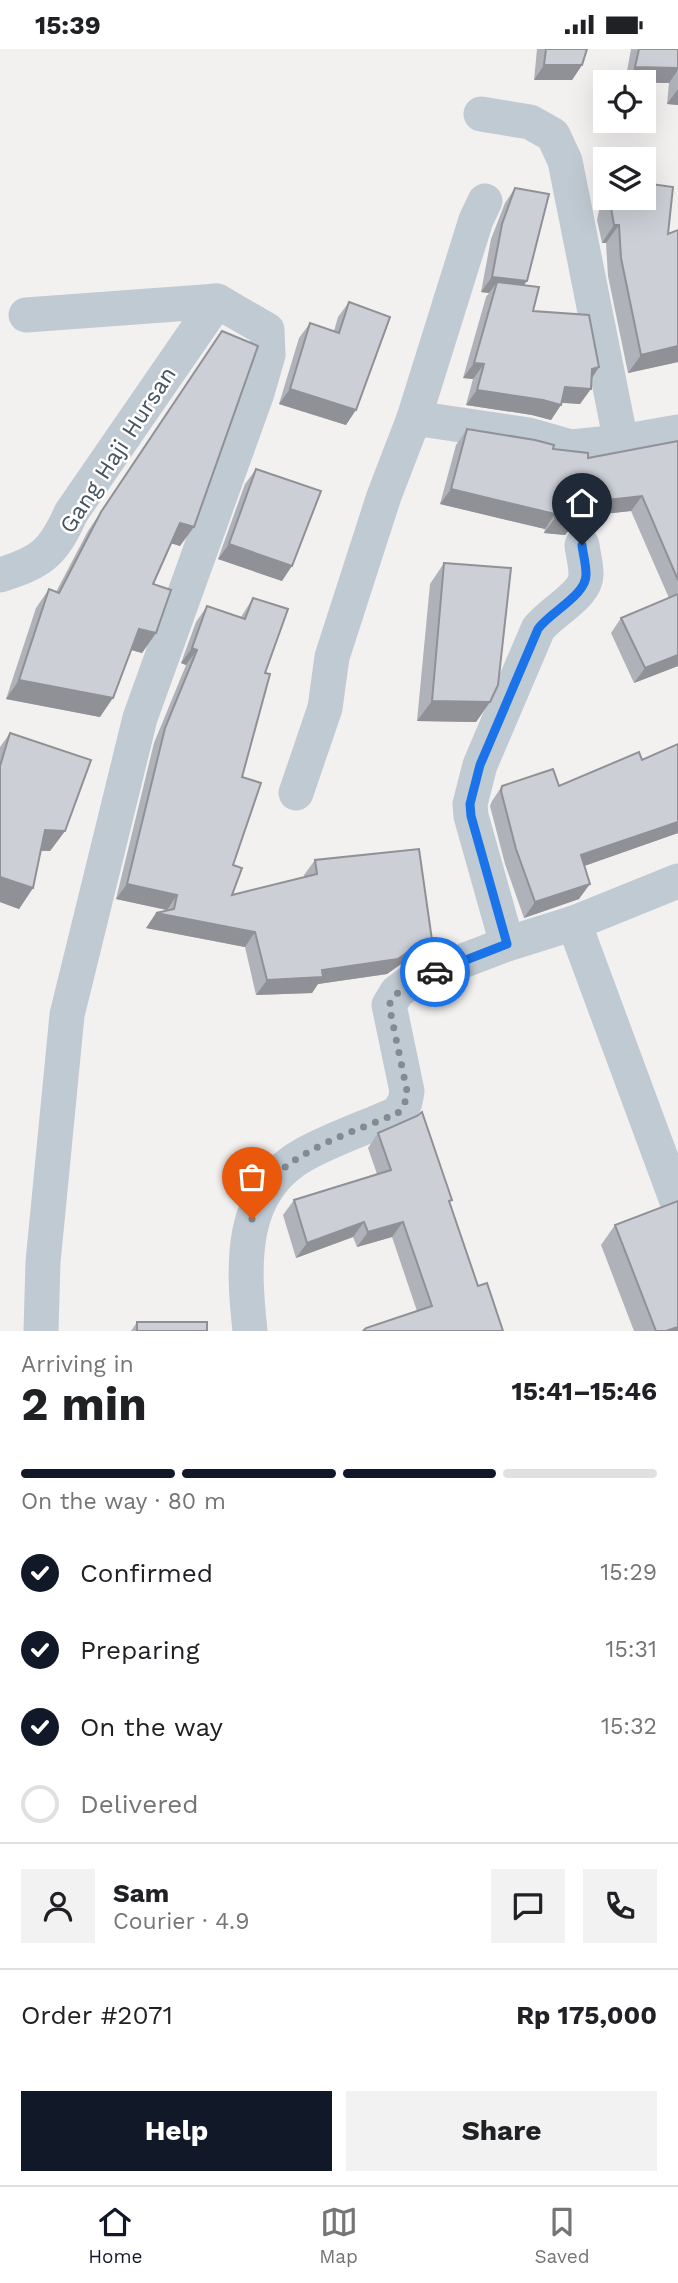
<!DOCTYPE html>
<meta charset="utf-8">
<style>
body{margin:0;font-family:"Work Sans",sans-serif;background:#f2f2f2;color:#202124;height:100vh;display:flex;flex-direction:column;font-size:26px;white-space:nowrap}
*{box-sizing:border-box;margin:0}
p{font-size:23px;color:#757577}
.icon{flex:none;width:38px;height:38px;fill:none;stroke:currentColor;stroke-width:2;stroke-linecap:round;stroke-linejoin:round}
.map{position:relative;height:1282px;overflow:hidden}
.panel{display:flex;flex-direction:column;background:#fff;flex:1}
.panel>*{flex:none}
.fabs{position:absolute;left:593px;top:21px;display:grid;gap:14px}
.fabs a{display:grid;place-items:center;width:63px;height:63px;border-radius:0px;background:#fff;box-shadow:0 7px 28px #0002;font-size:35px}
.pin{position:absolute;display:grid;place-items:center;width:60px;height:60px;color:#fff;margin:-72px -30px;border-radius:50% 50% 50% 0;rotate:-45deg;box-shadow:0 0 7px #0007}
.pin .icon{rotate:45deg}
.courier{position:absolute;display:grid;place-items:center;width:70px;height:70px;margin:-35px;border:5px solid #1a73e8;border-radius:50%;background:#fff;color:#222;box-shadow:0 2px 9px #0007}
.overview em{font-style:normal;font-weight:700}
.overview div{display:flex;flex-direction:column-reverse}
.overview{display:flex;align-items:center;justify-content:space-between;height:119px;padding:0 21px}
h1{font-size:46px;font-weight:700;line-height:52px}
.bar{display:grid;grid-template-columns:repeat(4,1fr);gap:10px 7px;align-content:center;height:84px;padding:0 21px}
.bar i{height:9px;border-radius:5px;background:#e0e0e0}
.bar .active{background:#111827}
.bar p{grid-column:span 4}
.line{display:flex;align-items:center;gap:18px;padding:0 21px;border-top:2px solid #e0e0e0}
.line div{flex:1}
.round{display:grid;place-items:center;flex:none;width:74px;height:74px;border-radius:0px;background:#f2f2f2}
ol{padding:0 21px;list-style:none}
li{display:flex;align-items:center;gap:21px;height:77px}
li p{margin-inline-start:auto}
li .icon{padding:7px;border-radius:50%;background:#111827;color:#fff;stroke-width:4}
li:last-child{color:#757577}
li i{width:38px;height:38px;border:4px solid #e0e0e0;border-radius:50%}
.cta{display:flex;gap:14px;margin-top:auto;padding:14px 21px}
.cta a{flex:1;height:80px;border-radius:0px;background:#111827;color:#fff;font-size:28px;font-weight:700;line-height:80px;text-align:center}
.cta a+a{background:#f2f2f2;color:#202124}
.status{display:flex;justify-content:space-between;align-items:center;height:49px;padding:0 35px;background:#fff;direction:ltr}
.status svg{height:19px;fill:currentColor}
.dock{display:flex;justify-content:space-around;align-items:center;height:98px;border-top:2px solid #e0e0e0;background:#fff;font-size:19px;color:#757577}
.dock a{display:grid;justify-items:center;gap:4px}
.dock .active{color:#111827}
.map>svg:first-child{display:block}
</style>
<div class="status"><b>15:39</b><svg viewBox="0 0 49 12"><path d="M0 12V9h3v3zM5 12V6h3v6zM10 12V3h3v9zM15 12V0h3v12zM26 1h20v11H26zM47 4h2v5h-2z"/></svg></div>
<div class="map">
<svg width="678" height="1282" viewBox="0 0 678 1282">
<rect width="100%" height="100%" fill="#f3f0f0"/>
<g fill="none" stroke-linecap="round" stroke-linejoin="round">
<g stroke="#c0cad3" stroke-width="35">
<path d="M481,65l49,8 23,13 12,26 56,281"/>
<path d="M26,266l191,-14 50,29 1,25 -11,38 -117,325 -73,297 -24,247 -2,69"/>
<path d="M414,369l62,-198 9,-19"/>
<path d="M0,526c42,-13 53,-22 71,-62l146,-212"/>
<path d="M296,744l29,-85 7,-51 52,-161 30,-78 115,17 42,12 50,-5 57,-10"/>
<path d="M678,832l-104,42 104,281"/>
<path d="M507,895l-36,-128 -1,-12 10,-39 58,-136c12,-17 49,-34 48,-55 0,-10 -3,-20 -4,-29"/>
<path d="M250,1282c-7,-65 -12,-141 55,-177 29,-16 63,-27 93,-41l7,-11 2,-11 -18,-86 8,-13 16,-12 94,-36 67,-21"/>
</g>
</g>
<g fill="#afb2b8">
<path d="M537,0h50l-5,16 -10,15h-38z"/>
<path d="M631,0h47v56l-11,-1 2,-21 -44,-1z"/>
<path d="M515,139l9,97 9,26 58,68 -11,25 -18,-1 -11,17 -19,-5 -66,-10 7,-26 -10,-1 23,-81 3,-4 -8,-1 10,-53 14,-36z"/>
<path d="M606,142v7h38l24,36 10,-4v132l-50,11 -20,-97 -2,-33h-4l-5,-23 5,-24z"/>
<path d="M349,253l-3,123 -67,-21 20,-66 11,-15 24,8 4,-14z"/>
<path d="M222,282l-42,215 -9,-3 -18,41 3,49 -14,20 -11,-3 -31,67 -94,-18 30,-91 13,-19 7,3 32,-61z"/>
<path d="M467,380l121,29 90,-17v225l-44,17 -23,-50 10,-15 48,-20 -38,-87 -46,5 -7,9 -8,4 -5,6 -21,-2 1,-4 -105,-25 16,-59z"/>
<path d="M256,420l26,112 -64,-22 27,-75z"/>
<path d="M444,514l46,139 -14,20 -59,-1 13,-137z"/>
<path d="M253,549l12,75 -23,104 -9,88 -1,30 72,-18v-2l11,-15 117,80 -11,15 -20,9 -14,10 -69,10 -6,9 -56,2 -11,-48 -99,-19 21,-18 -51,-11 38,-156 32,-78 -5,-2 15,-41 11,-16 34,11z"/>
<path d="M10,684l55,98 -15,20h-9l-8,37 -14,21 -19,-7v-155z"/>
<path d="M678,695v89l-94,33 -5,33 -55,19 -19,-54 -15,-58 2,-5 10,-15h57l83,-26z"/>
<path d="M378,1084l72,70 28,83 25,45 -86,-20 -25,-74 -35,10 -4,-10 -57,21 -13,-43 11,-15 83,-26 -9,-26z"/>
<path d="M615,1176l63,106h-44l-33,-86z"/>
<path d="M137,1273l70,9h-76z"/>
</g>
<g fill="#8f9196">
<path d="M544,16h38l-10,15h-38z"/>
<path d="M635,18l43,1v2l-9,13 -44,-1z"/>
<path d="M678,40v16l-11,-1z"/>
<path d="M614,176h5l-13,18h-4z"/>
<path d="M492,228l35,4 -11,15 -19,-14 -8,11 -8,-1z"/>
<path d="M678,297v16l-50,11 13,-18z"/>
<path d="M474,314l10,1 -11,15 -10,-1z"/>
<path d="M599,318l-10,16 3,-14z"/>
<path d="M565,338l26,2 -11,15 -26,-2z"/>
<path d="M290,340l66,21 -10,15 -67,-21z"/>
<path d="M477,341l66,10 18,5 -10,15 -19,-5 -66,-10z"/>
<path d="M451,440l104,25 -10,15 -105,-25z"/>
<path d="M642,447l-11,15 -46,5 -7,9 -8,4 -5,6 -21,-2 11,-15 35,-16z"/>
<path d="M180,474l14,4 -14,19 -13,-4z"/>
<path d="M229,495l63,22 -10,15 -64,-22z"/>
<path d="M139,580l17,4 -14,20 -17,-5z"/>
<path d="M192,599l5,2 -11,15 -5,-2z"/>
<path d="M678,606v11l-44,17 11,-15z"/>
<path d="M19,631l94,18 -13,19 -94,-18z"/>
<path d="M432,652l58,1 -14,20 -59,-1z"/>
<path d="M678,773v11l-108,38 11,-16z"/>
<path d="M45,781l20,1 -15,20 -19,-1z"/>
<path d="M0,828l33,11 -14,21 -19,-7z"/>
<path d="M127,835l50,11 -10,15 -51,-11z"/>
<path d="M590,835l-11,15 -55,19 11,-16z"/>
<path d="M156,864l99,19 -10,15 -99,-19z"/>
<path d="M432,891l-11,15 -20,9 -14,10 -69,10 -6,9 -56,2 11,-15 55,-10 90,-21z"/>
<path d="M364,1173l-11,15 -57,21 11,-15z"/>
<path d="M403,1173l-11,15 -35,10 11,-15z"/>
<path d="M678,1278v4h-12z"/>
</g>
<g fill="#cccfd6" stroke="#8f9196" stroke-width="2">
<path d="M546,0h41l-5,16h-38z"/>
<path d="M639,0h39v19l-43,-1z"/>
<path d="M644,134l29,4 -5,47 10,-4v116l-37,9 -20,-97 -2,-33h-5l-4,-23 1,-4h33z"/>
<path d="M515,139l34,6 -22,87 -35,-4 10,-53z"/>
<path d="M497,233l42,5 -6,24 56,4 10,52 -7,2 -1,20 -26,-2 -4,18 -18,-5 -66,-10 7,-26 -10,-1z"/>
<path d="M349,253l41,15 -34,93 -66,-21 20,-66 29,10z"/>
<path d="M222,282l36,15 -64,181 -14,-4 -27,61 18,6 -15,43 -17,-4 -26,69 -94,-18 30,-91 10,4 42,-81z"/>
<path d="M467,380l68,11 19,5 -1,4 35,4v5l90,-17v139l-36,-84 -52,6 -1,8 -8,4 -6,6 -20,-2v-4l-104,-25z"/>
<path d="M256,420l65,22 -29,75 -63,-22z"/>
<path d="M444,514l67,5 -13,117 -8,17 -58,-1z"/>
<path d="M678,545v61l-33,13 -24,-50z"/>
<path d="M253,549l35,11 -23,64 5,1 -28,103 19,6 -28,82 9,3 -10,27 85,-21 -2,-14 104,-11 13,91 -20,9 -14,10 -76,11 1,7 -56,3 -12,-48 -99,-19 18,-4 3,-14 -50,-11 38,-156 32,-78 -5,-2 15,-42 38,13z"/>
<path d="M10,684l81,27 -26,71 -20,-1 -12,58 -33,-11v-111z"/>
<path d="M678,695v78l-97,33 9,29 -55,18 -19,-53 -15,-58 1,-5 51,-17 6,17 80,-34 3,8z"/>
<path d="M422,1063l30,88 -3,1 29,85 9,-3 16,48h-140l3,-3 66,-22 -29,-84 -35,10 -4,-10 -57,21 -13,-43 97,-30 -13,-37 39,-17z"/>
<path d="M678,1152v126l-12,4h-10l-41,-106z"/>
<rect x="137" y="1273" width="70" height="9"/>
</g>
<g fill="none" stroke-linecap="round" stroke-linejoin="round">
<path stroke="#838a92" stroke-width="7" stroke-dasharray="0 12.6" d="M252,1170c3,-9 5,-19 10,-26 24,-42 95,-62 136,-80l7,-11 2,-11 -18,-86c11,-19 25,-26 46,-33"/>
<path stroke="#1a73e8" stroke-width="9" d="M435,923l72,-28 -36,-128 -1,-12 10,-39 58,-136c12,-17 49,-34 48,-55 0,-10 -3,-20 -4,-29"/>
</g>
<g text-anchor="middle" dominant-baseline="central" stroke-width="5" stroke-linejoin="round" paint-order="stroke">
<g font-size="23" fill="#465360" stroke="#fff">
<text transform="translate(118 401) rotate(-57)">Gang Haji Hursan</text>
</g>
</g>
</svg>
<div class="fabs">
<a><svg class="icon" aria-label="locate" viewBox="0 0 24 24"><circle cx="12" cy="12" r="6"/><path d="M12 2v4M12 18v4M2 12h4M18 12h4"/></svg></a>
<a><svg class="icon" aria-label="layers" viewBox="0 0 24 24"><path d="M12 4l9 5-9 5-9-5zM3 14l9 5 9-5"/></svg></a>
</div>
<div class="pin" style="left:252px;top:1170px;background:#ea580c"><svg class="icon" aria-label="bag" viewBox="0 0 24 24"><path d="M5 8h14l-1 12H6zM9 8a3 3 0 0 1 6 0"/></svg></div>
<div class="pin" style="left:582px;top:496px;background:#1f2937"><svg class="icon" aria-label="home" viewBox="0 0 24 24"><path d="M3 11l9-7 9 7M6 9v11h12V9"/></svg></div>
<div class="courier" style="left:435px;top:923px"><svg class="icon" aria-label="car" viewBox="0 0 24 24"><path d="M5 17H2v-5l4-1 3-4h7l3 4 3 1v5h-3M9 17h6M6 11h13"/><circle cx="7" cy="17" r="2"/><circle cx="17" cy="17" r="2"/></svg></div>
</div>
<section class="panel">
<div class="overview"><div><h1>2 min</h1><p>Arriving in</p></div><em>15:41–15:46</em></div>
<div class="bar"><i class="active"></i><i class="active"></i><i class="active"></i><i></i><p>On the way · 80 m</p></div>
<ol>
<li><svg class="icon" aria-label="check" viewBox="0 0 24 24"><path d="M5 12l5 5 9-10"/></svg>Confirmed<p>15:29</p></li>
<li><svg class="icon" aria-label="check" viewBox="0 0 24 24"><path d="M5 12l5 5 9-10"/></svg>Preparing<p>15:31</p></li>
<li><svg class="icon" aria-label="check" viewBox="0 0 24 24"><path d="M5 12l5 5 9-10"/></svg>On the way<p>15:32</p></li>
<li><i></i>Delivered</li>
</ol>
<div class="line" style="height:126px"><a class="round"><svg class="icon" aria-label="person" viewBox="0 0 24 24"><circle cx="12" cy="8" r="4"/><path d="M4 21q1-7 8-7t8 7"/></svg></a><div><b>Sam</b><p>Courier · 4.9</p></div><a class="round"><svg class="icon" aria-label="chat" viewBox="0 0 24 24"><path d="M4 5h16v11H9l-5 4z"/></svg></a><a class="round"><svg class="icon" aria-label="phone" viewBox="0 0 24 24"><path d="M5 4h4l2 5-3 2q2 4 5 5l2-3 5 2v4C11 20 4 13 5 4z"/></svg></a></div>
<div class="line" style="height:91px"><div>Order #2071</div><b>Rp 175,000</b></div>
<div class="cta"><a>Help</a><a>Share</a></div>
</section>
<nav class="dock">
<a class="active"><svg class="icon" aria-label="home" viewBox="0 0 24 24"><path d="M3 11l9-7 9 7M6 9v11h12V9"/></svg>Home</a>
<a><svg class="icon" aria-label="map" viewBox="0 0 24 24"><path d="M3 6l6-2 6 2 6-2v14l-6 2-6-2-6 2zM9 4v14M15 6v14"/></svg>Map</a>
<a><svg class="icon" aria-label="saved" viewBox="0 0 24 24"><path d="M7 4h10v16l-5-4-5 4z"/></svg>Saved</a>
</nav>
